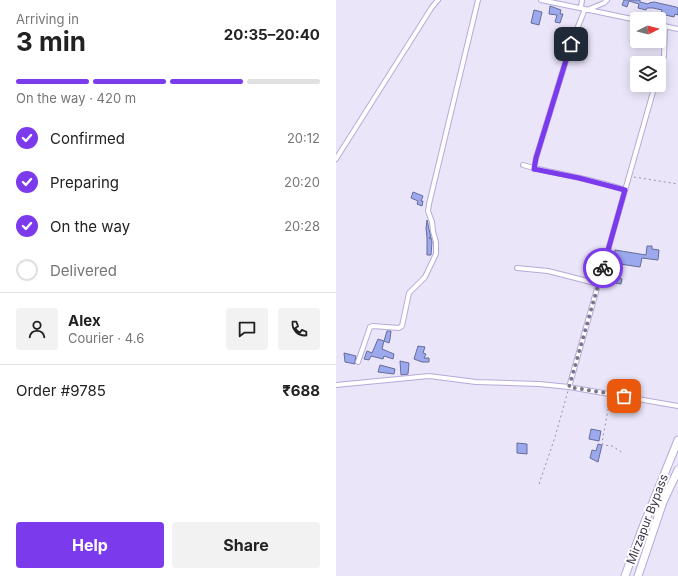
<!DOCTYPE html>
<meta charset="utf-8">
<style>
body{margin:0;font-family:Inter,sans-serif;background:#f2f2f2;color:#222;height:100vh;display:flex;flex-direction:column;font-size:15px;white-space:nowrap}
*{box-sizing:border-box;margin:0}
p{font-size:13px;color:#767676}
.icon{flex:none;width:22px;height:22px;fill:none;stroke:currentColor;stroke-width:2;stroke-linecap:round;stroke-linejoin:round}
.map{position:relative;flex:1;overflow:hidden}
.details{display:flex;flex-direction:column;background:#fff;width:336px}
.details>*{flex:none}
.needle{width:26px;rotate:84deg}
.buttons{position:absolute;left:294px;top:12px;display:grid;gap:8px}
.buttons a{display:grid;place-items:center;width:36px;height:36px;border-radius:4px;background:#fff;box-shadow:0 2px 10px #0003;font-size:20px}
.pin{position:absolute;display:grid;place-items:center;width:34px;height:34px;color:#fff;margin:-17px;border-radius:8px;box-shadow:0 2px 6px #0006}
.courier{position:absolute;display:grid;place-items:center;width:40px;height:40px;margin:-20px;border:3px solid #7c3aed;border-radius:50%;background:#fff;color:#222;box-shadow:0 1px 5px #0007}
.headline em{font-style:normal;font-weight:700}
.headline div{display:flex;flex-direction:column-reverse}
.headline{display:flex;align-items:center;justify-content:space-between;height:68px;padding:0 16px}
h1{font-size:26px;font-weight:700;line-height:30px}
.bar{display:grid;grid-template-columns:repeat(4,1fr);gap:6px 4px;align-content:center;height:48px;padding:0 16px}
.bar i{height:5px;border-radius:3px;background:#e0e0e0}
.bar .selected{background:#7c3aed}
.bar p{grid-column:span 4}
.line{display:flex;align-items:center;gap:10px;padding:0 16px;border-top:1px solid #e0e0e0}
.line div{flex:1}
.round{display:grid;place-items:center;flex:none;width:42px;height:42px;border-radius:4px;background:#f2f2f2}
ol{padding:0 16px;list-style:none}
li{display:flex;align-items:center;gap:12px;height:44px}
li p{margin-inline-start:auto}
li .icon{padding:4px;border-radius:50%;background:#7c3aed;color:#fff;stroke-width:4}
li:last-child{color:#767676}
li i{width:22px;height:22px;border:2px solid #e0e0e0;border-radius:50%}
.cta{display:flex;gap:8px;margin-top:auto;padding:8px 16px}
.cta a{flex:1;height:46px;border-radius:4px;background:#7c3aed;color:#fff;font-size:16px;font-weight:700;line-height:46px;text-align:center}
.cta a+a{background:#f2f2f2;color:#222}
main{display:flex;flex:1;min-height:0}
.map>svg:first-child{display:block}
</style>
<main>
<section class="details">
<div class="headline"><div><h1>3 min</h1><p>Arriving in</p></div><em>20:35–20:40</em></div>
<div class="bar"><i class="selected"></i><i class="selected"></i><i class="selected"></i><i></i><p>On the way · 420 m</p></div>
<ol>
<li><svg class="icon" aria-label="check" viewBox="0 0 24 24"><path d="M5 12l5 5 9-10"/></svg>Confirmed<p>20:12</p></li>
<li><svg class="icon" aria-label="check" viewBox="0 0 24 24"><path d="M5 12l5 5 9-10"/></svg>Preparing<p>20:20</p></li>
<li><svg class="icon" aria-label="check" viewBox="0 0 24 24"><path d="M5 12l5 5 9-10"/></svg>On the way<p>20:28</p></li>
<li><i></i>Delivered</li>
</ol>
<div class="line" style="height:72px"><a class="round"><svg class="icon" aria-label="person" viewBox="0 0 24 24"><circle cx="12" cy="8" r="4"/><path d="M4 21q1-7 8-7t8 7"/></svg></a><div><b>Alex</b><p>Courier · 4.6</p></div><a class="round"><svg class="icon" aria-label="chat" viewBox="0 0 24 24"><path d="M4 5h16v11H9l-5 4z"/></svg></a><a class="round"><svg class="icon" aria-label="phone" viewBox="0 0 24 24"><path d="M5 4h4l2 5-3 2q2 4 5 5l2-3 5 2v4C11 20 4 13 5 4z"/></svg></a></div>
<div class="line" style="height:52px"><div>Order #9785</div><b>₹688</b></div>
<div class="cta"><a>Help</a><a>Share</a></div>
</section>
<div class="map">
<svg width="342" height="576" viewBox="0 0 342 576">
<rect width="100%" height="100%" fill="#eae5f9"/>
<g fill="#9da9ee" stroke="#656d97">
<path d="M288,0h16v2l8,2 1,-1 5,-1 22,5 2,1v7l-3,-1 -1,3 -13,-3 1,-4 -9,-2h-6l-1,2 -8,-2 1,-4 -10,-3 -2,6 -5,-2z"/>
<path d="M214,6l11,4 -1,4h3l-3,9 -5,-1 2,-7 -8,-1z"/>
<path d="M198,10l8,2 -3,13 -8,-2z"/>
<path d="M77,192l10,4 -2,5h2l-1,5 -5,-2 1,-3 -7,-3z"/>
<path d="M91,220l4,18h-2h2l1,4 -1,13h-4v-17l-1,-10z"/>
<path d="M311,246h5v3l7,1 -1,10 -16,-2 -2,9 -27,-4 2,-13 31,5z"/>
<path d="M274,271l10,1 -1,6 3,1 -1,5 -15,-3 1,-5h2z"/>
<path d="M51,331h4l-1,8 -1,4 -5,-2 -2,8 12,5 -1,5 -9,-3 -1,3 -12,-3 -2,4 -5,-1 3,-8 5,2 6,-14 6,2z"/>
<path d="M82,346l7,1 -2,6 3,1 -2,4h5v4h-7l-8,-3z"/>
<path d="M8,353l12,3 -1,5v3l-10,-2z"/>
<path d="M64,361l9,2 -1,11 -7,1z"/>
<path d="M44,365l15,4 -1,5 -16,-2z"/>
<path d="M255,429l10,2 -2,10 -10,-2z"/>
<path d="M181,443l10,1v10l-10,-1z"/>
<path d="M262,444l4,1 -4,17 -8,-4 2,-8 4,1z"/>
</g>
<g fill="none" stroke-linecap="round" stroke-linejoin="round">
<defs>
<g id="minor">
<path d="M205,0l96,20"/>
<path d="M245,7l1,-7"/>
<path d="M251,10l17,-7 3,-3"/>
<path d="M323,25l19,4"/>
<path d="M323,72l5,-16 1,-30"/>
<path d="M0,159l96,-152 6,-7"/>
<path d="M187,165c9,3 16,4 24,6 25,5 55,11 78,19"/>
<path d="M198,169l2,-11 35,-114 14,-35"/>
<path d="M181,268l31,3 51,13"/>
<path d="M22,362l12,-35 3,-1 26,2 3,-2 7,-33 16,-16 11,-23v-12l-3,-11 -1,-9 -4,-11 1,-7 49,-204"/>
<path d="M0,385l93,-9 47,6 63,2 30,3 109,19"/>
<path d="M233,387l86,-302"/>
</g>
<g id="trunk">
<path d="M289,576l16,-44 37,-92"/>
<path d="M302,576l25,-74 15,-32"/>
</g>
</defs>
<use href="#minor" stroke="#b6aad9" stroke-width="6"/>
<use href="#trunk" stroke="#b6aad9" stroke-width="9"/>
<g stroke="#9893a6" stroke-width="1" stroke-dasharray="2 3" stroke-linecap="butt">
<path d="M298,177l44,7"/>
<path d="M274,399l-8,43 1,3 9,1 11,7"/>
<path d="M203,484l16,-47 13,-46"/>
</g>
<use href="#minor" stroke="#fff" stroke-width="4"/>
<use href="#trunk" stroke="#fff" stroke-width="7"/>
</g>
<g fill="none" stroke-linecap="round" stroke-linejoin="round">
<path stroke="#7a7588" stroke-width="4" stroke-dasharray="0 7.2" d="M267,268l-34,119 55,9"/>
<path stroke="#7c3aed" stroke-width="5" d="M235,44l-35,114 -2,11 45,9 46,12 -22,78"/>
</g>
<g text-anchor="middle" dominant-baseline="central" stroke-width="4" stroke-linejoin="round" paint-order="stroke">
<g font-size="12" fill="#3d384b" stroke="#fff">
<text transform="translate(311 519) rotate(-69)">Mirzapur Bypass</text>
</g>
</g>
</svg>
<div class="buttons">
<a><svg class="needle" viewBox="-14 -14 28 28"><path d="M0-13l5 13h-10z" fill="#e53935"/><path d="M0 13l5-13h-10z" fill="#767676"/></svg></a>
<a><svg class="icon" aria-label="layers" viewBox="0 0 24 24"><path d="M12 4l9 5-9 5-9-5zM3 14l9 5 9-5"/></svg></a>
</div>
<div class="pin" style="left:288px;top:396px;background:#ea580c"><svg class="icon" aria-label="bag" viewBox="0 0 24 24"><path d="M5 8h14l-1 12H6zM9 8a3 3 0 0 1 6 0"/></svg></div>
<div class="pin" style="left:235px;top:44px;background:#1f2937"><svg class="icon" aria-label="home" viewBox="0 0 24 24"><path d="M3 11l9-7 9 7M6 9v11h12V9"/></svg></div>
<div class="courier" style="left:267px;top:268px"><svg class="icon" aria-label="bike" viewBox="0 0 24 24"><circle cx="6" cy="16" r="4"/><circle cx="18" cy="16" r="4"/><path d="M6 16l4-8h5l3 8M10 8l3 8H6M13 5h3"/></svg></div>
</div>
</main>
